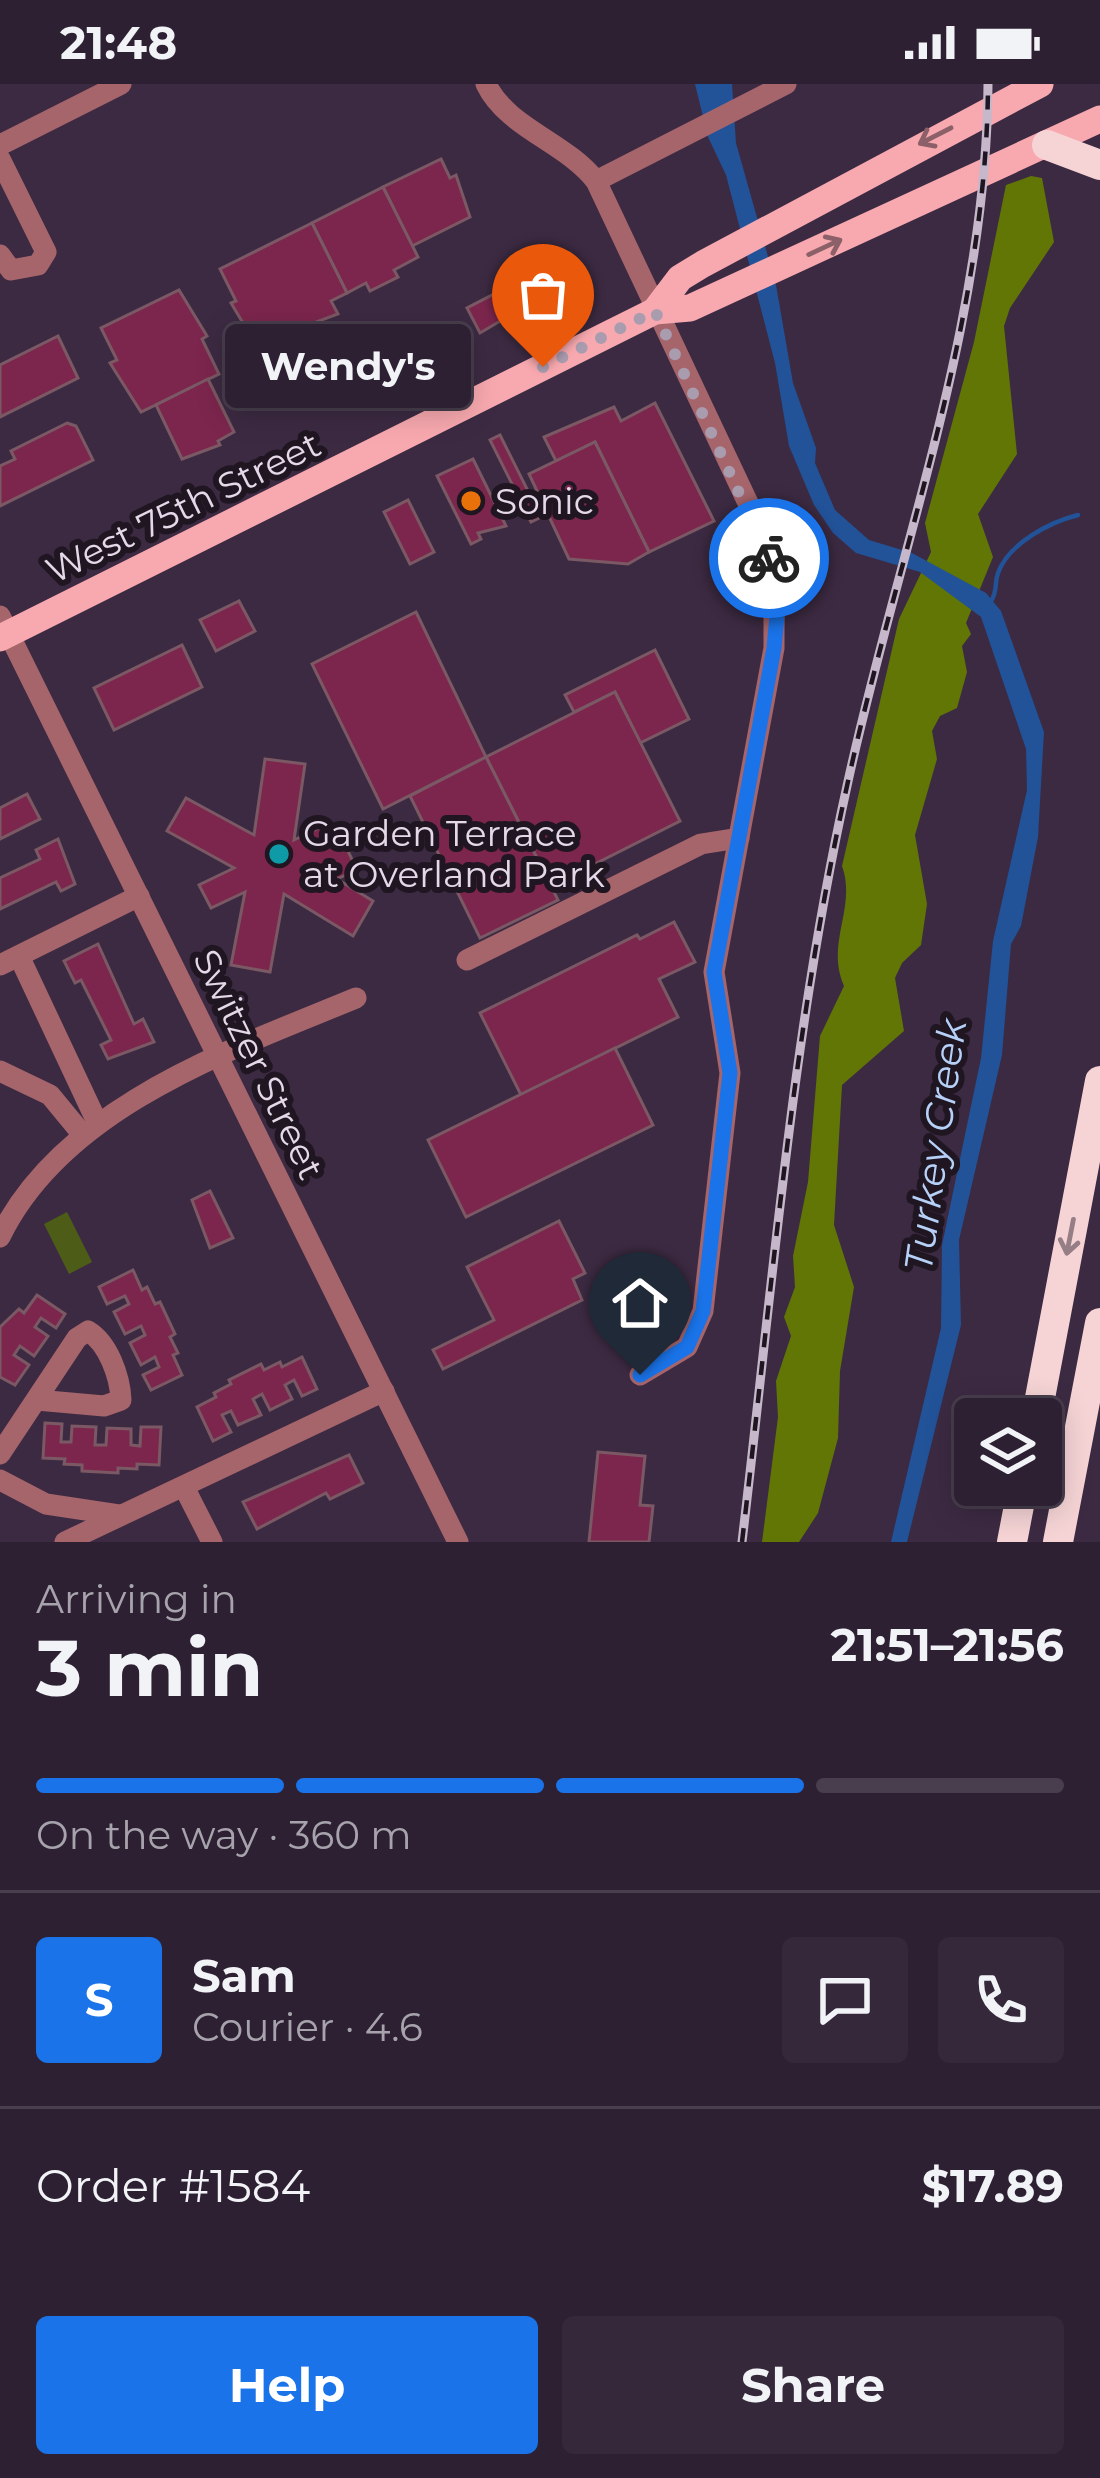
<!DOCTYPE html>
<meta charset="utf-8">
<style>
body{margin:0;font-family:Montserrat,sans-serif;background:#35283a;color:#f1f3f6;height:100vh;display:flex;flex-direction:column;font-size:45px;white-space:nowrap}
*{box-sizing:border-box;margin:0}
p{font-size:39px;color:#a7a3ac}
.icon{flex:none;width:66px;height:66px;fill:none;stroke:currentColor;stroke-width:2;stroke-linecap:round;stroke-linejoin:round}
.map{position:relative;height:1458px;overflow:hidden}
.drawer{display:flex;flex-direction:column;background:#2d2032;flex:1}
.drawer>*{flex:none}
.tools{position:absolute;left:954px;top:1314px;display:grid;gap:24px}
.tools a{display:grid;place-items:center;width:108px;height:108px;border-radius:12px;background:#2d2032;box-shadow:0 6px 30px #0003,0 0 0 3px #483e4d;font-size:60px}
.pin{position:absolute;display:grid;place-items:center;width:102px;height:102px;color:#fff;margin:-123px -51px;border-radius:50% 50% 50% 0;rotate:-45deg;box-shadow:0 0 12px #0007}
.pin .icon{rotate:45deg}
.courier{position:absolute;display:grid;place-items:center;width:120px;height:120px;margin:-60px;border:9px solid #1a73e8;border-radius:50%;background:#fff;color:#222;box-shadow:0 3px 15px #0007}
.bubble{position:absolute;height:84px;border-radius:12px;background:#2d2032;box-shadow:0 6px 30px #0003,0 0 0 3px #483e4d;font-size:39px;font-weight:700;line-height:84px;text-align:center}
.summary em{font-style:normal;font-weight:700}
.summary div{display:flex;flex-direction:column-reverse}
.summary{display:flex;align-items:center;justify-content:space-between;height:204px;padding:0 36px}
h1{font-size:78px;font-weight:700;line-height:90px}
.bar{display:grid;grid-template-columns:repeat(4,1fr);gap:18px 12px;align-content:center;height:144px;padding:0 36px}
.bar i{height:15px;border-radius:9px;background:#483e4d}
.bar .active{background:#1a73e8}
.bar p{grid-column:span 4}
.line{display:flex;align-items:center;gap:30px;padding:0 36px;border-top:3px solid #483e4d}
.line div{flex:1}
.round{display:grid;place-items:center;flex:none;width:126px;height:126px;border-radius:12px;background:#35283a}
.button{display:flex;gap:24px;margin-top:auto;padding:24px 36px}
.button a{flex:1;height:138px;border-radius:12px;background:#1a73e8;color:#fff;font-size:48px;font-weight:700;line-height:138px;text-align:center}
.button a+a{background:#35283a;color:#f1f3f6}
.status{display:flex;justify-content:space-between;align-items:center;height:84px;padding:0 60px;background:#2d2032;direction:ltr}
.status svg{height:33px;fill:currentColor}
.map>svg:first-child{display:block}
</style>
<div class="status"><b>21:48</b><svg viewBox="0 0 49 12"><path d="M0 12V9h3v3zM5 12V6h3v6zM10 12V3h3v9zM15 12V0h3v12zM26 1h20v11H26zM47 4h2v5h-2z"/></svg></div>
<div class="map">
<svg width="1100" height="1458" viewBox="0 0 1100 1458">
<rect width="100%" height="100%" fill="#3c2a42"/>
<path fill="#4d5c17" d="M67,1128l25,50 -23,12 -25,-50z"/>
<path fill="#617605" d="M1031,92l11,2 12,64 -44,66 -6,18 13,128 -39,60 15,43 -27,66 5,11 -9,12 5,26 -10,36 -17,8 -8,15 5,28 -22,76 12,69 -6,41 -19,18 -7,15 9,53 -62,54 -8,140 20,62 -14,84 -2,67 -20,75 -19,29h-37l16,-125 -2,-36 15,-45 -7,-19 11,-30 -2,-31 15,-74 12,-146 24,-50c-19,-43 13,-78 -2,-120l57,-247 32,-67 -6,-29 49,-181 32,-157z"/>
<path fill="#225298" d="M695,0h37l4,59 40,142 17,98 23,65 -1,15 20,47 34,30 43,13 74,40 15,18 43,121 -6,105 -17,89 -10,18 -9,111 -43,185 2,85 -54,217h-16l50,-214 1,-83 39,-187 12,-117 34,-151 -1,-41 -45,-132 -61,-45 -64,-19 -23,-20 -19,-28 -25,-59 -14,-83 -49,-188 -18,-38z"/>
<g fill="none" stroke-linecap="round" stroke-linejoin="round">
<path stroke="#225298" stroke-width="4.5" d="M991,517c7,-10 3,-17 7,-28 11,-30 52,-51 80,-58"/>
</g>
<g fill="#7c264d" stroke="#7a5864" stroke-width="3">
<path d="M441,75l9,19 6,-3 14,42 -58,29 -29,-59z"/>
<path d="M383,103l35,70 -24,13 4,7 -28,14 -4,-8 -19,10 -35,-70z"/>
<path d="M312,139l35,70 -16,8 7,13 -57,21 3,6 -23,12 -30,-50 5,-2 -16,-32z"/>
<path d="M523,195l11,22 -54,32 -13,-25z"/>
<path d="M179,206l28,46 -5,3 17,35 -78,38 -31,-49 7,-3 -16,-32z"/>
<path d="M58,252l20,42 -78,39v-52z"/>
<path d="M208,295l26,53 -16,9 2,4 -38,14 -26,-54z"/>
<path d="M655,319l59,118 -65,31 -54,-110 -39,19 -12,-24 70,-30 7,14z"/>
<path d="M67,339l9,3 17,34 -93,46v-40l15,-7 -4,-8z"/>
<path d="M500,351l41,82 -10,5 -41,-82z"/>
<path d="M595,358l54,110 -21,12 -59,-5 -40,-85z"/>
<path d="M473,375l33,67 -28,7 3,6 -10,5 -34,-68z"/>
<path d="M408,416l26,52 -24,12 -26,-52z"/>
<path d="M239,517l16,30 -39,20 -16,-31z"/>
<path d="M416,528l70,145 -103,52 -71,-145z"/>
<path d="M182,561l20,42 -88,43 -20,-42z"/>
<path d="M655,566l34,69 -49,24 -25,-51 -41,20 -9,-17z"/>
<path d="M615,608l65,129 -129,65 -65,-129z"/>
<path d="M486,673l72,143 -78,38 -70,-142z"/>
<path d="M265,675l40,5 -11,76 27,-13 5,11 13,-6 18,38 -20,9 36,22 -20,35 -69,-42 -14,78 -39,-7 14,-73 -34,16 -12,-23 35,-17 -67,-37 19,-33 68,37z"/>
<path d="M27,710l13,25 -40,20v-31z"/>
<path d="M58,755l17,45 -14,7 -5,-9 -56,27v-31l40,-19 -4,-9z"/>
<path d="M674,838l21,40 -36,17 19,38 -157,78 -41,-82 157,-78 3,4z"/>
<path d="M98,860l36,80 9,-5 11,23 -46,17 -7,-14 10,-5 -30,-60 -6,3 -11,-22z"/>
<path d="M615,964l38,77 -187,92 -38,-77z"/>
<path d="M210,1107l23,47 -23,10 -18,-48z"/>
<path d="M559,1137l26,52 -12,6 9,21 -139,69 -10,-19 61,-30 -27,-53z"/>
<path d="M133,1186l9,20 5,-3 8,17 5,-2 15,32 -5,3 8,16 -5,2 9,20 -31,15 -8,-15 16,-8 -4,-10 -14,8 -11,-22 15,-8 -4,-9 -16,8 -11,-22 15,-8 -4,-8 -18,8 -8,-17z"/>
<path d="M37,1211l28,19 -9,14 -15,-10 -6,9 13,9 -14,20 -14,-10 -6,9 15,10 -14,20 -15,-8v-50l19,-18 5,4z"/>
<path d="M302,1273l15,32 -15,7 -8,-16 -9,5 7,14 -22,11 -8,-16 -9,5 8,16 -23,10 -7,-14 -9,4 9,17 -18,9 -16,-34 19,-10 -2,-4 17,-9 -2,-4 32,-16 3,6 16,-8 2,5z"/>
<path d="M45,1339l17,1 -1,18h10l1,-16 24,1 -1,18h11l1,-17 24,1v16l9,1 1,-19h20l-2,38 -22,-1v5l-19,-1v5l-36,-2v-6l-18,-1 1,-5 -22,-1z"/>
<path d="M598,1368l47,4 -5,49 13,1 -4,36h-60z"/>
<path d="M349,1371l14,28 -33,16 -4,-6 -69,36 -14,-27z"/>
</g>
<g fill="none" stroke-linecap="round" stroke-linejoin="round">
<g stroke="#a5656b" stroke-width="21">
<path d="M486,0c21,44 80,58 110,97l161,341 17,62v64l-60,324 16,101 -27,238 -16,36 -47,28"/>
<path d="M0,61l121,-61"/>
<path d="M0,75l46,93 -8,13 -27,5 -11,-15"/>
<path d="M596,97l190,-97"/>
<path d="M0,532l458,926"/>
<path d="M19,872l78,166"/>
<path d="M467,876l234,-116 38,-6"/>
<path d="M0,881l139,-69"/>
<path d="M0,987l50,24 33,40"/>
<path d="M0,1153c63,-130 230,-187 356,-239"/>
<path d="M0,1370l77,-116 11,-7c20,12 32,45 33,69l-17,6 -67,-6"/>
<path d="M0,1396l46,24 73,11"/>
<path d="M184,1403l28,55"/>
<path d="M65,1458l319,-151"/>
</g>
<g stroke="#f8a9af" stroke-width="27">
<path d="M655,227l25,-33 23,-14 337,-180"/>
<path d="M0,554l655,-327 35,-3 410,-189"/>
</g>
<g stroke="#f6d4d6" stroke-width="30">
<path d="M1047,61l53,20"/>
<path d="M1036,1335l64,-338"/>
<path d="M1012,1458l11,-57"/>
<path d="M1058,1458l42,-219"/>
</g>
<defs>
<path id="rail" d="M742,1458c30,-252 50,-508 105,-756 50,-232 140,-462 141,-702"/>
</defs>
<use href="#rail" stroke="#c6b8ca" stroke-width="9"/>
<use href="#rail" stroke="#1f1621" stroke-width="4.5" stroke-dasharray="14" stroke-linecap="butt"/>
</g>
<defs><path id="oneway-shaft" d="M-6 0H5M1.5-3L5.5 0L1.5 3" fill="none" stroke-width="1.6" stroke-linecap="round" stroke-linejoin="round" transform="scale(3)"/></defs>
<g stroke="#8c6068">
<use href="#oneway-shaft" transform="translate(935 52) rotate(153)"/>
<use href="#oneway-shaft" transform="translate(825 163) rotate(-25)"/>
</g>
<use stroke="#957e85" href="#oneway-shaft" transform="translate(1070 1153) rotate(101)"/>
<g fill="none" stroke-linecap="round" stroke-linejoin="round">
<path stroke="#aa9caf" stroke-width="12" stroke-dasharray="0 21.6" d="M543,283l112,-56 114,247"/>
<path stroke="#1a73e8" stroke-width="15" d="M640,1291l47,-28 16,-36 27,-238 -16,-101 60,-324 3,-32 -8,-58"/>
</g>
<circle fill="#e8710a" stroke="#1f1621" stroke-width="4.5" cx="471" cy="417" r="12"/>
<circle fill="#0f9aa8" stroke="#1f1621" stroke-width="4.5" cx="279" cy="770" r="12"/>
<g text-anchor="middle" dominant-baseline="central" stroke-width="12" stroke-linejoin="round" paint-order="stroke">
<g font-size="36" fill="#e5d9e9" stroke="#1f1621" text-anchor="start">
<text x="495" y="417">Sonic</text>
<text x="303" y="749">Garden Terrace<tspan x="303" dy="41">at Overland Park</tspan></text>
</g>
<g font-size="36" fill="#e5d9e9" stroke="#1f1621">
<text transform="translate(183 423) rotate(-26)">West 75th Street</text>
<text transform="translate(259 980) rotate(64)">Switzer Street</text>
</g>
<g font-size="39" font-style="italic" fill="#b6d0f8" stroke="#1f1621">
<text transform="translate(935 1061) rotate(-82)">Turkey Creek</text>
</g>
</g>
</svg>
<div class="tools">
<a><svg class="icon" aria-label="layers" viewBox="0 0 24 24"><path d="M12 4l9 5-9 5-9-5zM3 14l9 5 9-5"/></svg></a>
</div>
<div class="pin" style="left:543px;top:283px;background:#ea580c"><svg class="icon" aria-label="bag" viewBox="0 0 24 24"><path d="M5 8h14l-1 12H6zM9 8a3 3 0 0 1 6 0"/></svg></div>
<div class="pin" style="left:640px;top:1291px;background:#1f2937"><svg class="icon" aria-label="home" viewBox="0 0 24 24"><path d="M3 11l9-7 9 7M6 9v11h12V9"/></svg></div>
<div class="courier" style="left:769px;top:474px"><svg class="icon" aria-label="bike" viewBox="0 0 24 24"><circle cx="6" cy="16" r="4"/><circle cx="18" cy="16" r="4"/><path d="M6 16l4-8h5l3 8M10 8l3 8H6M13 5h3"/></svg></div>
<div class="bubble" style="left:225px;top:240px;width:246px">Wendy's</div>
</div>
<section class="drawer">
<div class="summary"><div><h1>3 min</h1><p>Arriving in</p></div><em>21:51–21:56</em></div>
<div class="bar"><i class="active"></i><i class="active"></i><i class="active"></i><i></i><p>On the way · 360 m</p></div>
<div class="line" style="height:216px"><b class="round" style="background:#1a73e8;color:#fff">S</b><div><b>Sam</b><p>Courier · 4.6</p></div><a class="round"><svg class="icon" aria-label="chat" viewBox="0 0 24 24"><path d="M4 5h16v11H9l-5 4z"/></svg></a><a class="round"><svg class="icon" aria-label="phone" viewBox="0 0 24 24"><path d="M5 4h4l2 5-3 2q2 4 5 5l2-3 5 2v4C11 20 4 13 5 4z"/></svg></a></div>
<div class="line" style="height:156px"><div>Order #1584</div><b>$17.89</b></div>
<div class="button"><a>Help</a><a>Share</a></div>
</section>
